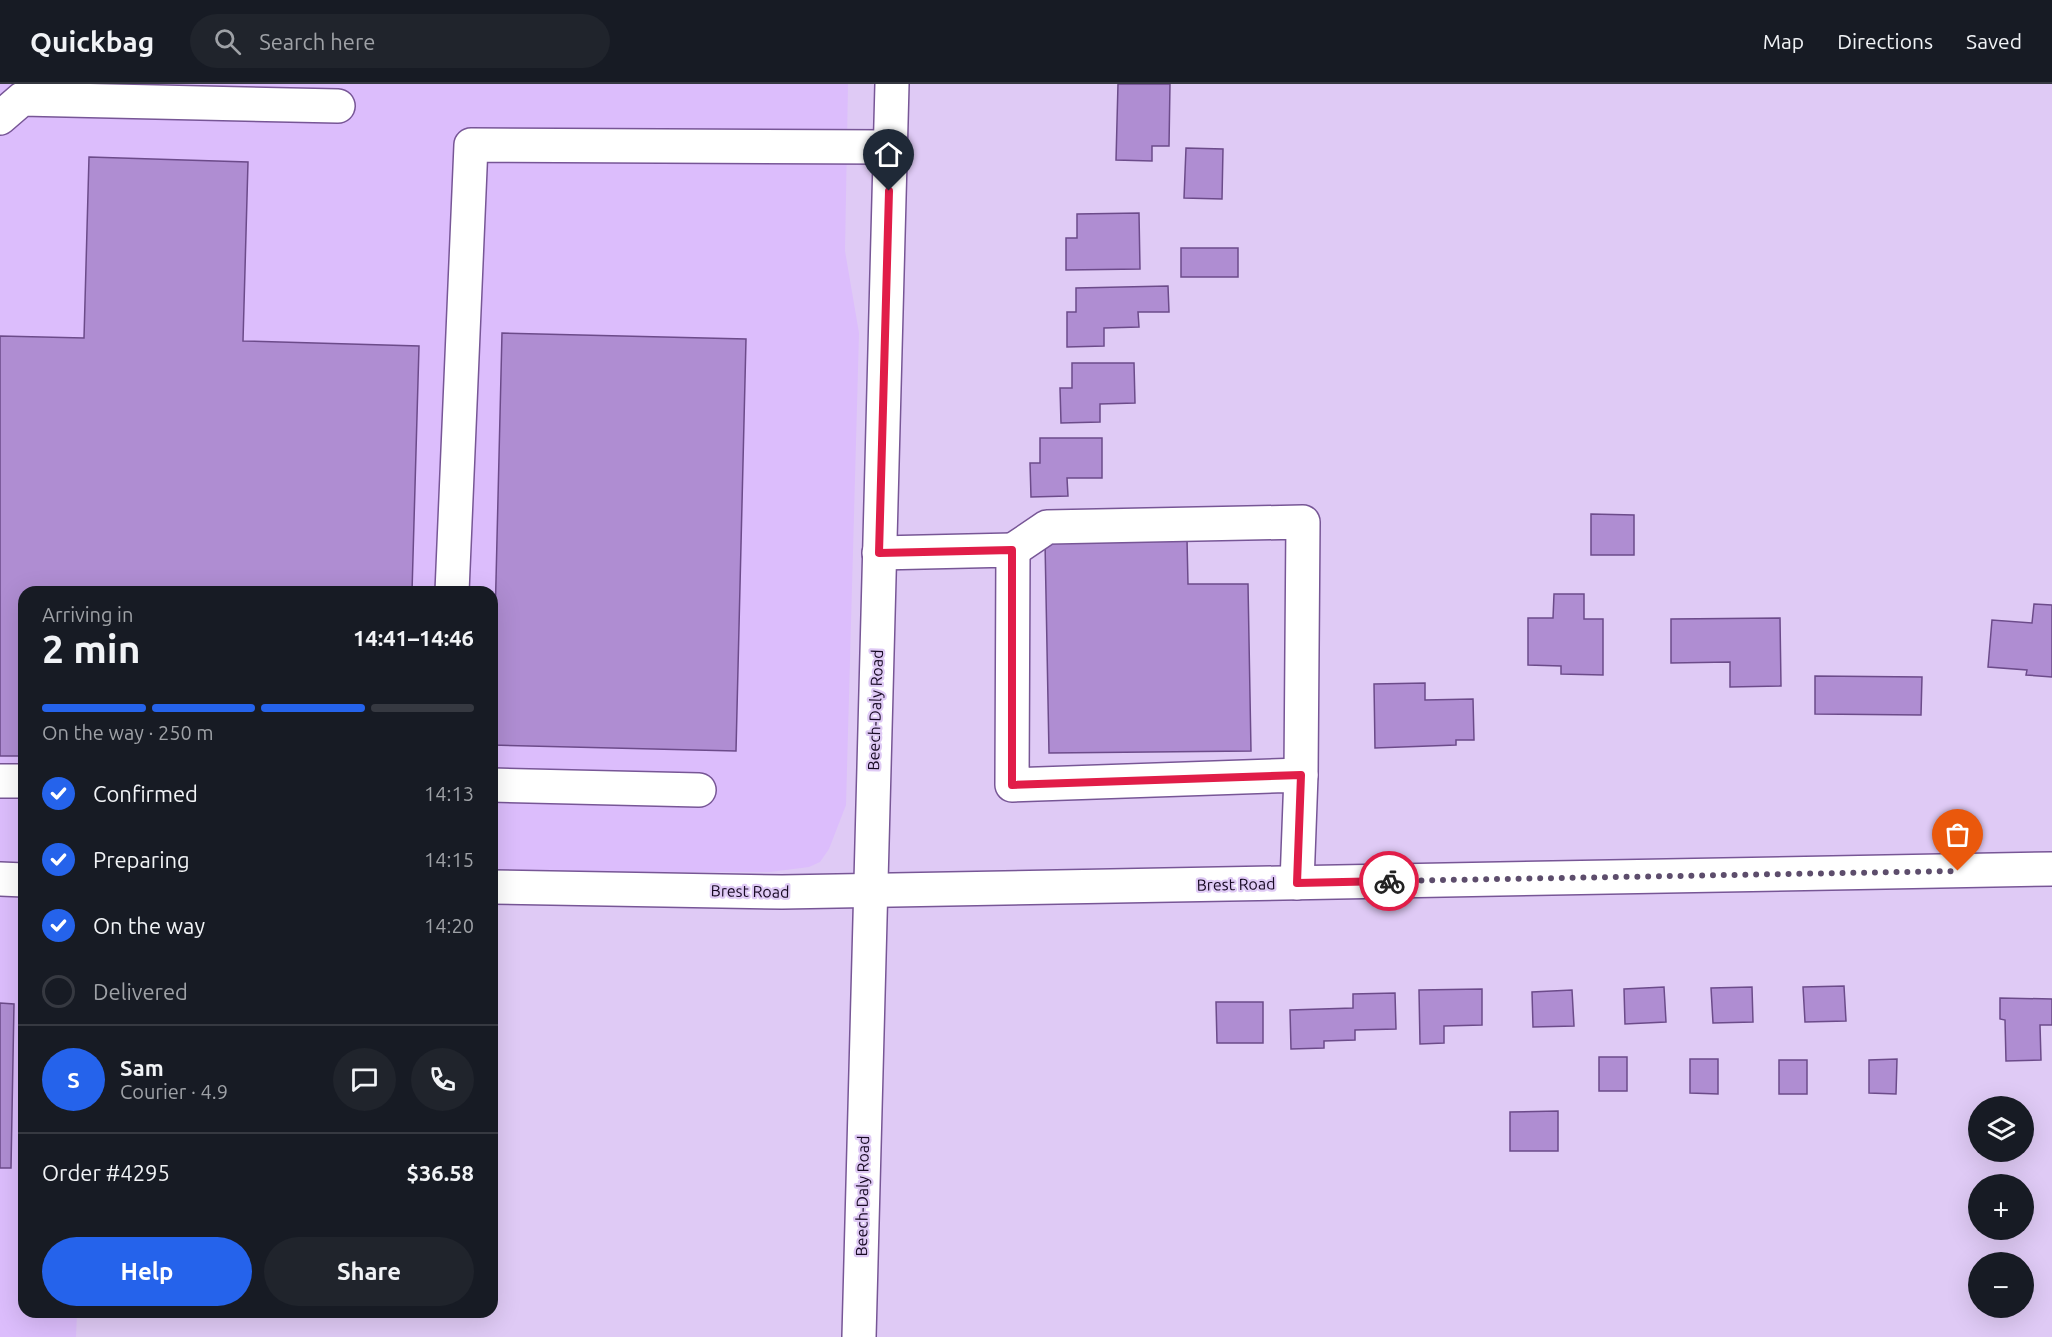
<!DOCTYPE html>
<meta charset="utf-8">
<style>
body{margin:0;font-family:Ubuntu,sans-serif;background:#20242c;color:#f1f3f6;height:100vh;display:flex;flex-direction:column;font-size:22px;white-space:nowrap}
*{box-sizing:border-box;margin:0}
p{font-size:20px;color:#9ea1a6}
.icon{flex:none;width:33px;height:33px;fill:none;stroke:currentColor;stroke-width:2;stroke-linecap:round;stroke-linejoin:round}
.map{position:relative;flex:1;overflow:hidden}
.side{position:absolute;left:18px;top:502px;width:480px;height:732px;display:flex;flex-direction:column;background:#171b24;border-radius:18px;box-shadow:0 6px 24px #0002}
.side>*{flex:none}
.tools{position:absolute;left:1968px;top:1012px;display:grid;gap:12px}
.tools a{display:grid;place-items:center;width:66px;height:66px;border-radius:50%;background:#171b24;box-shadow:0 6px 24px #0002;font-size:30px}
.pin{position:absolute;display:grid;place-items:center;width:51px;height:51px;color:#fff;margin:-62px -26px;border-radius:50% 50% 50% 0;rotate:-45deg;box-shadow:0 0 6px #0007}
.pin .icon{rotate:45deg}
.courier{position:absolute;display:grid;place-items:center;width:60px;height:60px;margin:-30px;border:4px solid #e11d48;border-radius:50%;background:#fff;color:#222;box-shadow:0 2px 8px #0007}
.head em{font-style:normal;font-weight:700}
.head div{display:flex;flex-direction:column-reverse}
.head{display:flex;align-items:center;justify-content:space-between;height:102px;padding:0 24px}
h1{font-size:39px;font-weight:700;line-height:45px}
.bar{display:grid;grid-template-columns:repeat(4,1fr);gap:9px 6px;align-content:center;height:72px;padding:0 24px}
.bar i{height:8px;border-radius:4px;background:#363941}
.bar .active{background:#2563eb}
.bar p{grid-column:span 4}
.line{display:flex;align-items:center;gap:15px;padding:0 24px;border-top:2px solid #363941}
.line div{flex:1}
.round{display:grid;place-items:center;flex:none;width:63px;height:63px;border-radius:32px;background:#20242c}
ol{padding:0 24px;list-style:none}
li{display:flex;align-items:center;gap:18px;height:66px}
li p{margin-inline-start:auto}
li .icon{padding:6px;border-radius:50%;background:#2563eb;color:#fff;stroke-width:4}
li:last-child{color:#9ea1a6}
li i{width:33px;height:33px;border:3px solid #363941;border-radius:50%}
.cta{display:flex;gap:12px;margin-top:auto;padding:12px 24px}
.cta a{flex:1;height:69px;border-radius:36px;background:#2563eb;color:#fff;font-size:24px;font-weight:700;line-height:69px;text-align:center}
.cta a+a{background:#20242c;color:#f1f3f6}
header{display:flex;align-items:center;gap:36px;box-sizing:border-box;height:84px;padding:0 30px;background:#171b24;border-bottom:2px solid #363941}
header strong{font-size:28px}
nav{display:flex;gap:33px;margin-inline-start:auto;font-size:21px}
.search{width:420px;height:54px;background:#20242c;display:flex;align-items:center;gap:15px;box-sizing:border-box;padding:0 21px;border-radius:33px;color:#9ea1a6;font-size:22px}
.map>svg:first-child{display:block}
</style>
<header>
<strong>Quickbag</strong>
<div class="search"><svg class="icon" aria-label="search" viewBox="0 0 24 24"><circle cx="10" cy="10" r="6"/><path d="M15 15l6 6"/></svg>Search here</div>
<nav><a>Map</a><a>Directions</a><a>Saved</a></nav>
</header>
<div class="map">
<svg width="2052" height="1253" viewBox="0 0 2052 1253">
<rect width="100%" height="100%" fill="#dfcaf5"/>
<path fill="#dcbdfc" d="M0,0h848l-3,167 14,82 -13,472 -17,44 -9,13 -11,5 -39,5h-278v-280h-468v720l53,1 -1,24h-76z"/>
<g fill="#af8dd2" stroke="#6c4b8a" stroke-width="1.5">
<path d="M1118,0h52l-1,62h-17v15l-36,-1z"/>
<path d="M1186,64l37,1 -1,50 -38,-1z"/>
<path d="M89,73l159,5 -5,179 176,5 -7,246h-388v164h-24v-420l84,2z"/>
<path d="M1139,129l1,56 -74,1v-32h11v-24z"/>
<rect x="1181" y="164" width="57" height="29"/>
<path d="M1168,202l1,26h-31l1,15 -35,1v18l-37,1v-35h9v-24z"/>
<path d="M502,249l244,6 -10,412 -244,-6z"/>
<path d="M1072,279h62l1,40 -35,1v18l-39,1 -1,-35h12z"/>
<path d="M1040,354h62v40h-35l1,18 -37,1 -1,-34h10z"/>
<path d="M1591,430l43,1v40h-43z"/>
<path d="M1187,455l1,45h60l3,167 -202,2 -4,-211z"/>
<path d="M1554,510h30v25h19v56l-42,-1v-8l-33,-1v-47h25z"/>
<path d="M2034,520l18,1v72l-26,-2 1,-5 -39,-3 4,-47 40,3z"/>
<path d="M1780,534l1,68 -51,1v-25l-59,1v-44z"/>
<path d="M1815,592l107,1 -1,38 -106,-1z"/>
<path d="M1425,599v17l48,-1 1,41h-18v5l-81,3 -1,-64z"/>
<path d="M1844,902l2,35 -41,1 -2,-35z"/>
<path d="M1664,903l2,35 -41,2 -1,-35z"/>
<path d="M1752,903l1,35 -40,1 -2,-35z"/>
<path d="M1482,905v36l-38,1v17l-24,1 -1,-54z"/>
<path d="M1572,906l2,36 -41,1 -1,-35z"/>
<path d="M1395,909l1,36 -41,1v10l-31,1v7l-33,1 -1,-39 63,-2v-14z"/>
<path d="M2000,914l52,1v26h-12l1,35 -35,1 -1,-41 -5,-1z"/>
<path d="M1216,918h47v41h-46z"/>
<path d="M0,919l14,1 -3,164h-11z"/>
<rect x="1599" y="973" width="28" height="34"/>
<path d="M1690,975h28v35l-28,-1z"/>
<path d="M1897,975l-1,35 -27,-1v-33z"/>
<rect x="1779" y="976" width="28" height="34"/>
<path d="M1558,1027v40h-48v-39z"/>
</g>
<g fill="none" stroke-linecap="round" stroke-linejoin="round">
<defs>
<g id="minor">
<path d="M0,34l22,-19 316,7"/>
<path d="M1013,466l34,-23 256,-5 -2,253"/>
<path d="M879,469l134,-3 -1,235 289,-10 -4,108"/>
<path d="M452,508l19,-447 419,2"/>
<path d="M0,697h24"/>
<path d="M492,701l207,5"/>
<path d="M0,795l24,1"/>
<path d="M492,803l290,5 1270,-23"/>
<path d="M859,1253l33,-1253"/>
</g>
</defs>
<use href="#minor" stroke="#775696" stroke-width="36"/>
<use href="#minor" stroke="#fff" stroke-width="33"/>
</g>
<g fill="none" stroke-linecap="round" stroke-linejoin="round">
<path stroke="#5d4d6c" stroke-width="6" stroke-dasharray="0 10.8" d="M1389,797l569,-10"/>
<path stroke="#e11d48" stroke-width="8" d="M889,107l-10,362 133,-3v235l289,-10 -4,108 92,-2"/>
</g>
<g text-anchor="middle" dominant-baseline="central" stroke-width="4.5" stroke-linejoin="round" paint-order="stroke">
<g font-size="16" fill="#170923" stroke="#dfcaf5">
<text transform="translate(875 626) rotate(-88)">Beech-Daly Road</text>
<text transform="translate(1236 800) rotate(-1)">Brest Road</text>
<text transform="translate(750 807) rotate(1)">Brest Road</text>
<text transform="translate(862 1112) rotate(-89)">Beech-Daly Road</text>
</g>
</g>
</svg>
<div class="tools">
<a><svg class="icon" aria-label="layers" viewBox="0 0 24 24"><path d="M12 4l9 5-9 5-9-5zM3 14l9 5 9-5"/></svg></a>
<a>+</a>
<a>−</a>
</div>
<div class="pin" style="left:1958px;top:787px;background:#ea580c"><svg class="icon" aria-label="bag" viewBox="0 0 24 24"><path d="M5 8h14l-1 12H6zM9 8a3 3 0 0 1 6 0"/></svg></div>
<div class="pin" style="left:889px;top:107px;background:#1f2937"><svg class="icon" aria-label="home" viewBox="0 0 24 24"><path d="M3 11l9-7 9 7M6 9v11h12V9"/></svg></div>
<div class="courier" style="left:1389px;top:797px"><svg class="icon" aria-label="bike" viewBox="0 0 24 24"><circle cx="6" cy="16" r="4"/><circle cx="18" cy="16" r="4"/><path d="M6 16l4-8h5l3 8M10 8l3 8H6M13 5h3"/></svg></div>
<section class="side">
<div class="head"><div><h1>2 min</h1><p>Arriving in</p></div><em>14:41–14:46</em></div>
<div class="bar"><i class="active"></i><i class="active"></i><i class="active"></i><i></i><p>On the way · 250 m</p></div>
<ol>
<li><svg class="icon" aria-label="check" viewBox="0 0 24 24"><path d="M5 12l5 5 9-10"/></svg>Confirmed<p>14:13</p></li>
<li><svg class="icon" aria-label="check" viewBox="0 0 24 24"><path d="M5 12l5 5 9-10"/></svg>Preparing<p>14:15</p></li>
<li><svg class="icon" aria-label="check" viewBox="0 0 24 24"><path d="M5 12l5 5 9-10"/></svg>On the way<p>14:20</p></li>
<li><i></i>Delivered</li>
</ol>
<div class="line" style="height:108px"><b class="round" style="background:#2563eb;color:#fff">S</b><div><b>Sam</b><p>Courier · 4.9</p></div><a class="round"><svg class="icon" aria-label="chat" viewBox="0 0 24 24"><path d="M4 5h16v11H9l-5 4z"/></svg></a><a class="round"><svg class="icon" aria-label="phone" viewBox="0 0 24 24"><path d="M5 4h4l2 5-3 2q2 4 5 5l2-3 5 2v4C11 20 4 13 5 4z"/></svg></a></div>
<div class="line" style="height:78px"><div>Order #4295</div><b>$36.58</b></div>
<div class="cta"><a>Help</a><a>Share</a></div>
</section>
</div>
